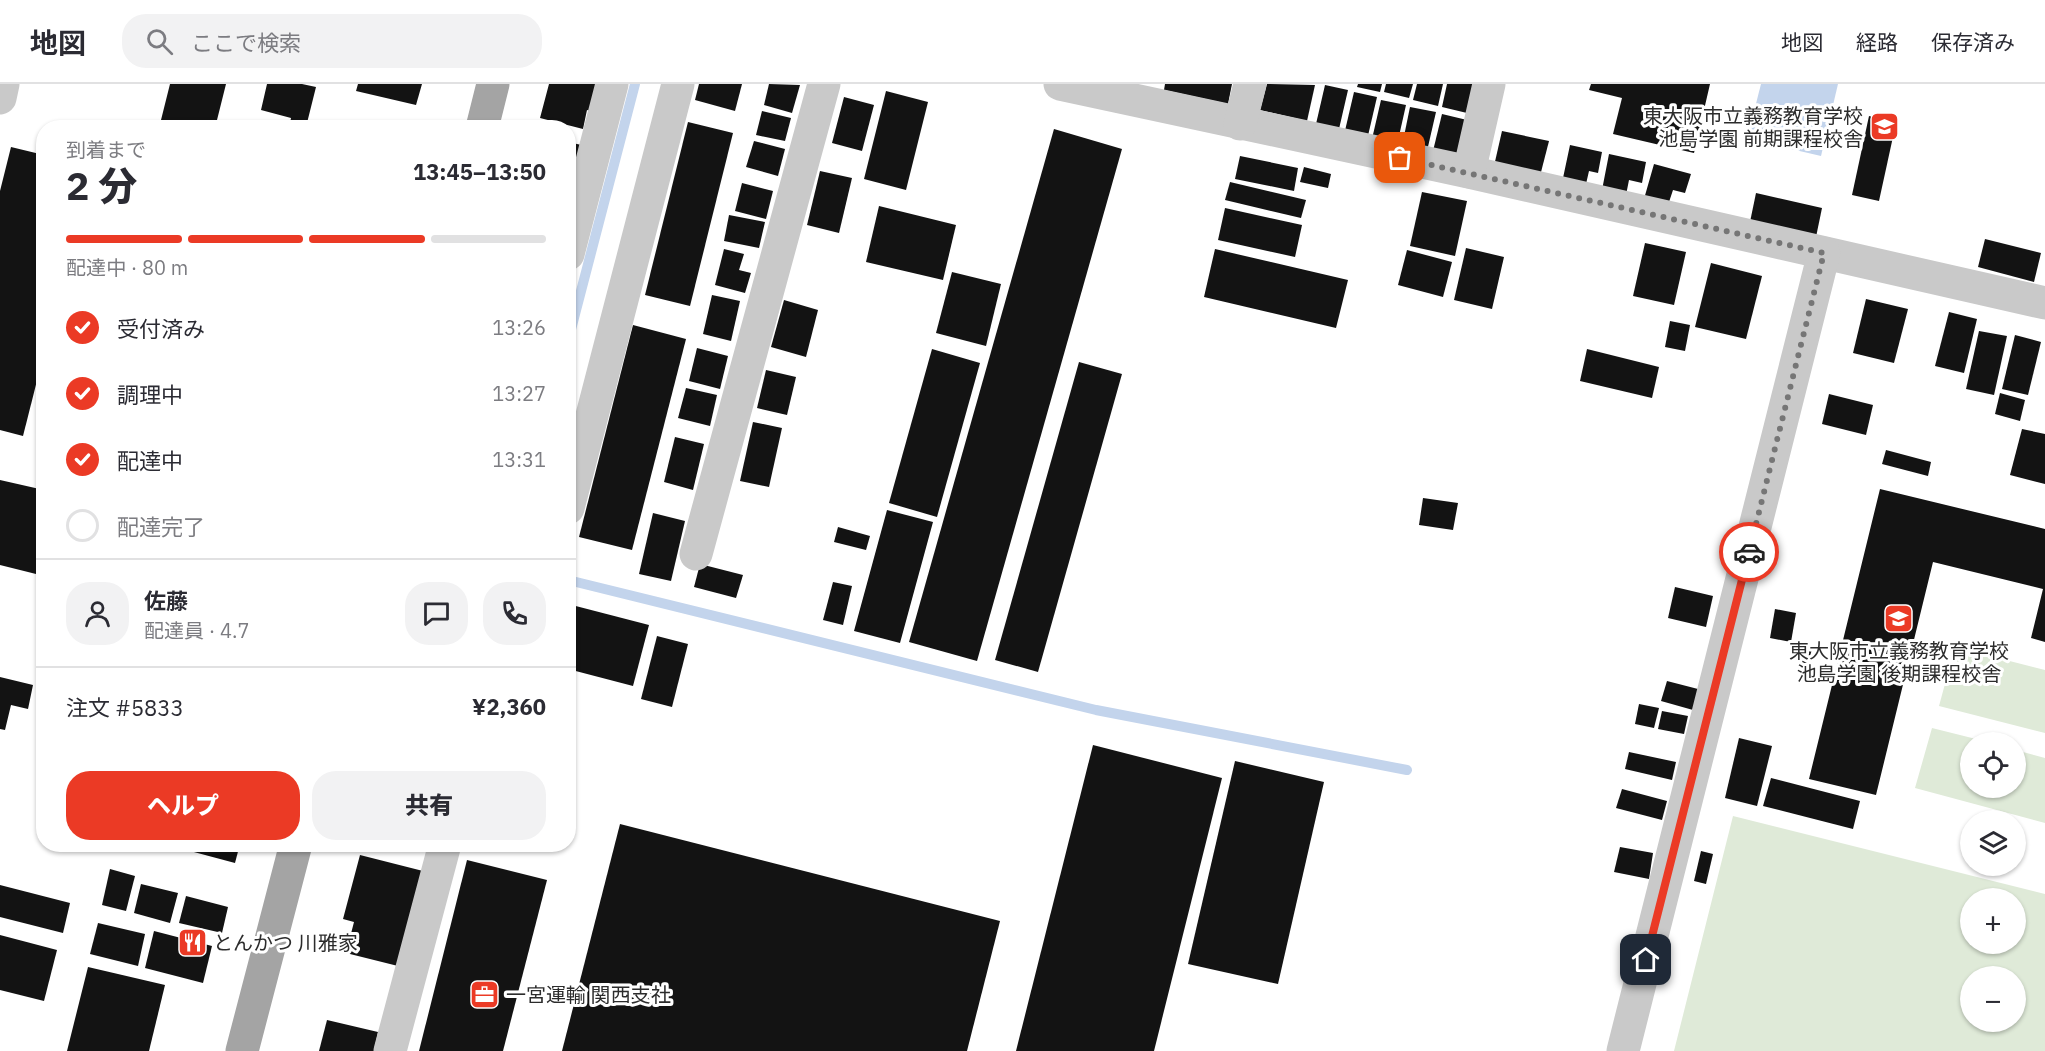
<!DOCTYPE html>
<html lang="ja">
<meta charset="utf-8">
<style>
body{margin:0;font-family:"IBM Plex Sans","Noto Sans JP",sans-serif;background:#f2f2f3;color:#2b2b33;height:100vh;display:flex;flex-direction:column;font-size:22px;white-space:nowrap}
*{box-sizing:border-box;margin:0}
p{font-size:20px;color:#7c7c81}
.icon{flex:none;width:33px;height:33px;fill:none;stroke:currentColor;stroke-width:2;stroke-linecap:round;stroke-linejoin:round}
.map{position:relative;flex:1;overflow:hidden}
.sheet{position:absolute;left:36px;top:36px;width:540px;height:732px;display:flex;flex-direction:column;background:#fff;border-radius:24px;box-shadow:0 2px 4px #0004}
.sheet>*{flex:none}
.controls{position:absolute;left:1960px;top:648px;display:grid;gap:12px}
.controls a{display:grid;place-items:center;width:66px;height:66px;border-radius:50%;background:#fff;box-shadow:0 2px 4px #0004;font-size:30px}
.pin{position:absolute;display:grid;place-items:center;width:51px;height:51px;color:#fff;margin:-26px;border-radius:12px;box-shadow:0 3px 9px #0006}
.courier{position:absolute;display:grid;place-items:center;width:60px;height:60px;margin:-30px;border:4px solid #eb3a25;border-radius:50%;background:#fff;color:#222;box-shadow:0 2px 8px #0007}
.headline em{font-style:normal;font-weight:800}
.headline div{display:flex;flex-direction:column-reverse}
.headline{display:flex;align-items:center;justify-content:space-between;height:102px;padding:0 30px}
h1{font-size:39px;font-weight:800;line-height:45px}
.bar{display:grid;grid-template-columns:repeat(4,1fr);gap:9px 6px;align-content:center;height:72px;padding:0 30px}
.bar i{height:8px;border-radius:4px;background:#e1e1e2}
.bar .on{background:#eb3a25}
.bar p{grid-column:span 4}
.line{display:flex;align-items:center;gap:15px;padding:0 30px;border-top:2px solid #e1e1e2}
.line div{flex:1}
.round{display:grid;place-items:center;flex:none;width:63px;height:63px;border-radius:24px;background:#f2f2f3}
ol{padding:0 30px;list-style:none}
li{display:flex;align-items:center;gap:18px;height:66px}
li p{margin-inline-start:auto}
li .icon{padding:6px;border-radius:50%;background:#eb3a25;color:#fff;stroke-width:4}
li:last-child{color:#7c7c81}
li i{width:33px;height:33px;border:3px solid #e1e1e2;border-radius:50%}
.cta{display:flex;gap:12px;margin-top:auto;padding:12px 30px}
.cta a{flex:1;height:69px;border-radius:24px;background:#eb3a25;color:#fff;font-size:24px;font-weight:800;line-height:69px;text-align:center}
.cta a+a{background:#f2f2f3;color:#2b2b33}
header{display:flex;align-items:center;gap:36px;box-sizing:border-box;height:84px;padding:0 30px;background:#fff;border-bottom:2px solid #e1e1e2}
header strong{font-size:28px}
nav{display:flex;gap:33px;margin-inline-start:auto;font-size:21px}
.search{width:420px;height:54px;background:#f2f2f3;display:flex;align-items:center;gap:15px;box-sizing:border-box;padding:0 21px;border-radius:24px;color:#7c7c81;font-size:22px}
.map>svg:first-child{display:block}
</style>
<header>
<strong>地図</strong>
<div class="search"><svg class="icon" aria-label="search" viewBox="0 0 24 24"><circle cx="10" cy="10" r="6"/><path d="M15 15l6 6"/></svg>ここで検索</div>
<nav><a>地図</a><a>経路</a><a>保存済み</a></nav>
</header>
<div class="map">
<svg width="2045" height="967" viewBox="0 0 2045 967">
<rect width="100%" height="100%" fill="#fff"/>
<g fill="#dfead8" fill-rule="evenodd">
<path d="M1955,563l90,23v63l-106,-27z"/>
<path d="M1932,644l56,14h-17v46h45v-38l29,8v65l-130,-35z"/>
<path d="M1733,732l312,78v157h-371zM1971,814h45v46h-45zM1971,892h45v46h-45z"/>
</g>
<path fill="#c3d4ec" d="M1761,0h77l-17,72 -74,-17z"/>
<g fill="none" stroke-linecap="round" stroke-linejoin="round">
<g stroke="#c3d4ec" stroke-width="10">
<path d="M568,257l67,-257"/>
<path d="M568,496l528,130 311,60"/>
</g>
</g>
<g fill="#131313">
<path d="M170,0h56l-11,44h-56z"/>
<path d="M267,0h35l14,3 -10,40 -16,-4 1,-5 -30,-8z"/>
<path d="M358,0h64l-6,21 -60,-14z"/>
<path d="M549,0h55l-7,29 -10,-3 -4,19 -43,-11z"/>
<path d="M699,0h43l-7,27 -40,-11z"/>
<path d="M769,0l31,1 -8,28 -28,-8z"/>
<path d="M1165,0h67l-4,20 -64,-14z"/>
<path d="M1267,0l48,1 -8,36 -47,-11z"/>
<path d="M1358,0h24l-2,8 -23,-5z"/>
<path d="M1386,0h27l-4,14 -25,-6z"/>
<path d="M1417,0h26l-5,22 -25,-6z"/>
<path d="M1447,0h27l-7,29 -25,-6z"/>
<path d="M1591,0h119l-16,69 -81,-19 9,-36 -33,-8z"/>
<path d="M1325,1l23,5 -9,39 -23,-5z"/>
<path d="M886,7l42,11 -22,88 -42,-11z"/>
<path d="M1354,8l23,5 -10,43 -23,-5z"/>
<path d="M844,13l30,8 -12,46 -30,-8z"/>
<path d="M1381,16l25,5 -9,40 -25,-6z"/>
<path d="M1410,23l26,5 -9,39 -25,-5z"/>
<path d="M762,27l29,7 -6,23 -29,-6z"/>
<path d="M1442,30l25,6 -10,40 -25,-5z"/>
<path d="M1869,32l27,7 -17,78 -27,-6z"/>
<path d="M688,38l45,11 -43,173 -45,-11z"/>
<path d="M1054,45l68,20 -145,512 -68,-19z"/>
<path d="M1502,47l47,10 -9,35 -46,-10z"/>
<path d="M754,57l31,8 -7,27 -32,-9z"/>
<path d="M568,58l18,4 -7,35 -11,-2z"/>
<path d="M1570,61l32,7 -4,21 -9,-2 -3,13 -23,-6z"/>
<path d="M11,63l33,8v198l-21,83 -23,-6v-239z"/>
<path d="M1609,70l37,8 -4,21 -13,-3 -3,15 -24,-5z"/>
<path d="M1240,72l58,12 -4,23 -59,-12z"/>
<path d="M1654,80l37,10 -6,19 -12,-3 -5,15 -24,-6z"/>
<path d="M1304,83l27,7 -3,14 -28,-6z"/>
<path d="M820,87l32,7 -13,55 -32,-8z"/>
<path d="M1230,98l76,18 -5,18 -76,-18z"/>
<path d="M742,99l31,8 -7,28 -31,-8z"/>
<path d="M1422,108l45,9 -12,55 -45,-10z"/>
<path d="M1756,109l66,15 -6,29 -66,-15z"/>
<path d="M879,122l77,19 -13,55 -77,-18z"/>
<path d="M1225,124l77,17 -7,32 -77,-17z"/>
<path d="M729,131l36,7 -6,26 -35,-7z"/>
<path d="M1985,155l56,14 -7,29 -56,-15z"/>
<path d="M1645,159l41,9 -12,53 -41,-9z"/>
<path d="M1466,164l38,9 -12,52 -38,-9z"/>
<path d="M724,165l20,5 -5,16 12,3 -6,20 -30,-8z"/>
<path d="M1215,165l133,31 -12,48 -132,-31z"/>
<path d="M1407,166l45,12 -9,35 -45,-12z"/>
<path d="M1711,179l51,13 -16,63 -51,-12z"/>
<path d="M952,188l49,12 -15,62 -50,-13z"/>
<path d="M712,211l28,6 -9,40 -28,-7z"/>
<path d="M1866,215l42,10 -14,54 -41,-10z"/>
<path d="M784,216l34,10 -12,47 -35,-10z"/>
<path d="M1949,228l28,7 -13,54 -29,-7z"/>
<path d="M1670,237l20,4 -5,26 -20,-4z"/>
<path d="M633,241l53,14 -54,211 -53,-13z"/>
<path d="M1979,247l28,5 -13,59 -28,-6z"/>
<path d="M2015,251l26,7 -13,53 -26,-6z"/>
<path d="M697,264l31,8 -8,33 -31,-8z"/>
<path d="M932,265l48,14 -43,154 -48,-14z"/>
<path d="M1587,265l72,18 -7,31 -72,-17z"/>
<path d="M1079,278l43,12 -84,298 -43,-12z"/>
<path d="M766,286l30,7 -9,38 -30,-7z"/>
<path d="M686,304l31,7 -7,31 -32,-8z"/>
<path d="M2000,309l25,7 -5,21 -25,-7z"/>
<path d="M1829,310l44,11 -7,30 -44,-11z"/>
<path d="M753,338l29,6 -13,59 -29,-6z"/>
<path d="M2022,345l23,5v50l-35,-9z"/>
<path d="M675,353l29,7 -11,46 -29,-8z"/>
<path d="M1886,366l45,12 -3,14 -46,-12z"/>
<path d="M0,396l44,10v86l-44,-11z"/>
<path d="M1880,405l165,40v113l-14,-4 12,-49 -110,-27 -57,233 -67,-16z"/>
<path d="M1423,414l35,5 -5,27 -34,-5z"/>
<path d="M887,426l46,12 -33,121 -46,-12z"/>
<path d="M653,429l32,8 -14,60 -32,-7z"/>
<path d="M838,443l32,9 -4,14 -32,-8z"/>
<path d="M700,480l43,11 -7,23 -42,-11z"/>
<path d="M833,498l19,4 -9,39 -20,-5z"/>
<path d="M1675,503l38,9 -7,31 -38,-9z"/>
<path d="M568,520l81,21 -16,61 -65,-17z"/>
<path d="M1775,525l21,4 -5,29 -21,-4z"/>
<path d="M657,552l31,8 -16,63 -31,-8z"/>
<path d="M1799,558l14,3 -5,19 -13,-4z"/>
<path d="M0,593l33,8 -5,24 -17,-4 -6,25 -5,-1z"/>
<path d="M1667,597l31,8 -5,21 -32,-9z"/>
<path d="M1639,620l20,4 -5,20 -19,-4z"/>
<path d="M1662,627l26,5 -4,18 -26,-5z"/>
<path d="M1739,654l33,8 -15,60 -32,-8z"/>
<path d="M1093,661l129,33 -68,273h-138z"/>
<path d="M1629,668l47,10 -4,18 -47,-11z"/>
<path d="M1235,677l89,21 -46,202 -90,-20z"/>
<path d="M1771,694l89,23 -7,28 -90,-23z"/>
<path d="M1622,705l45,12 -5,19 -46,-12z"/>
<path d="M620,740l380,97 -33,130h-405z"/>
<path d="M164,760h76l-5,19z"/>
<path d="M1620,763l33,6 -4,26 -35,-7z"/>
<path d="M1701,767l12,3 -7,30 -12,-3z"/>
<path d="M360,771l63,16 -25,95 -52,-13 8,-31 -11,-3z"/>
<path d="M467,776l80,20 -44,171h-84z"/>
<path d="M110,785l25,7 -9,35 -24,-6z"/>
<path d="M141,800l37,9 -8,30 -36,-10z"/>
<path d="M0,801l70,18 -7,30 -63,-16z"/>
<path d="M186,812l42,11 -6,26 -43,-10z"/>
<path d="M98,839l47,11 -7,32 -48,-12z"/>
<path d="M154,847l58,15 -9,37 -58,-15z"/>
<path d="M0,851l57,15 -13,51 -44,-11z"/>
<path d="M88,883l77,18 -16,66h-82z"/>
<path d="M327,936l51,12 -4,19h-55z"/>
</g>
<g fill="none" stroke-linecap="round" stroke-linejoin="round">
<g stroke="#c9c9c9" stroke-width="33">
<path d="M1060,0l409,88 576,131"/>
<path d="M0,14l3,-14"/>
<path d="M1240,40l10,-40"/>
<path d="M1469,88l20,-88"/>
<path d="M568,170l44,-170"/>
<path d="M568,424l110,-424"/>
<path d="M696,470l128,-470"/>
<path d="M390,967l55,-207"/>
<path d="M1623,967l201,-798"/>
</g>
<g stroke="#a4a4a4" stroke-width="33">
<path d="M482,44l11,-44"/>
<path d="M242,967l54,-207"/>
</g>
</g>
<g fill="none" stroke-linecap="round" stroke-linejoin="round">
<path stroke="#767676" stroke-width="6" stroke-dasharray="0 10.8" d="M1400,74l424,95 -75,299"/>
<path stroke="#eb3a25" stroke-width="8" d="M1646,876l103,-408"/>
</g>
<defs>
<symbol id="school-square" viewBox="-11 -11 22 22"><rect x="-9" y="-9" width="18" height="18" rx="4" fill="#eb3a25" stroke="#fff"/><path d="M0-5L7-2L0 1L-7-2ZM-4 1L0 2.5L4 1V4Q0 6-4 4Z" fill="#fff"/></symbol>
<symbol id="restaurant-square" viewBox="-11 -11 22 22"><rect x="-9" y="-9" width="18" height="18" rx="4" fill="#eb3a25" stroke="#fff"/><path d="M-5-6h1v4h1v-4h1v4h1v-4h1v5L-1.5 .5V6h-2V.5L-5-1ZM5-6V6H3V1.5H1.5Q1.5-4 5-6Z" fill="#fff"/></symbol>
<symbol id="office-square" viewBox="-11 -11 22 22"><rect x="-9" y="-9" width="18" height="18" rx="4" fill="#eb3a25" stroke="#fff"/><path d="M-6-3h4V-5.5h4V-3h4V5H-6ZM-1-4.5V-3h2v-1.5ZM-6 0V1H6V0Z" fill="#fff"/></symbol>
</defs>
<g fill-rule="evenodd">
<use href="#school-square" x="1868" y="26" width="33" height="33"/>
<use href="#school-square" x="1882" y="518" width="33" height="33"/>
<use href="#restaurant-square" x="176" y="842" width="33" height="33"/>
<use href="#office-square" x="468" y="894" width="33" height="33"/>
</g>
<g text-anchor="middle" dominant-baseline="central" stroke-width="6" stroke-linejoin="round" paint-order="stroke">
<g font-size="20" fill="#2c2c2c" stroke="#fff" text-anchor="start">
<text x="1863" y="31" text-anchor="end">東大阪市立義務教育学校<tspan x="1863" dy="23">池島学園 前期課程校舎</tspan></text>
<text x="1899" y="566" text-anchor="middle">東大阪市立義務教育学校<tspan x="1899" dy="23">池島学園 後期課程校舎</tspan></text>
<text x="213" y="858">とんかつ 川雅家</text>
<text x="506" y="910">一宮運輸 関西支社</text>
</g>
</g>
</svg>
<div class="controls">
<a><svg class="icon" aria-label="locate" viewBox="0 0 24 24"><circle cx="12" cy="12" r="6"/><path d="M12 2v4M12 18v4M2 12h4M18 12h4"/></svg></a>
<a><svg class="icon" aria-label="layers" viewBox="0 0 24 24"><path d="M12 4l9 5-9 5-9-5zM3 14l9 5 9-5"/></svg></a>
<a>+</a>
<a>−</a>
</div>
<div class="pin" style="left:1400px;top:74px;background:#ea580c"><svg class="icon" aria-label="bag" viewBox="0 0 24 24"><path d="M5 8h14l-1 12H6zM9 8a3 3 0 0 1 6 0"/></svg></div>
<div class="pin" style="left:1646px;top:876px;background:#1f2937"><svg class="icon" aria-label="home" viewBox="0 0 24 24"><path d="M3 11l9-7 9 7M6 9v11h12V9"/></svg></div>
<div class="courier" style="left:1749px;top:468px"><svg class="icon" aria-label="car" viewBox="0 0 24 24"><path d="M5 17H2v-5l4-1 3-4h7l3 4 3 1v5h-3M9 17h6M6 11h13"/><circle cx="7" cy="17" r="2"/><circle cx="17" cy="17" r="2"/></svg></div>
<section class="sheet">
<div class="headline"><div><h1>2 分</h1><p>到着まで</p></div><em>13:45–13:50</em></div>
<div class="bar"><i class="on"></i><i class="on"></i><i class="on"></i><i></i><p>配達中 · 80 m</p></div>
<ol>
<li><svg class="icon" aria-label="check" viewBox="0 0 24 24"><path d="M5 12l5 5 9-10"/></svg>受付済み<p>13:26</p></li>
<li><svg class="icon" aria-label="check" viewBox="0 0 24 24"><path d="M5 12l5 5 9-10"/></svg>調理中<p>13:27</p></li>
<li><svg class="icon" aria-label="check" viewBox="0 0 24 24"><path d="M5 12l5 5 9-10"/></svg>配達中<p>13:31</p></li>
<li><i></i>配達完了</li>
</ol>
<div class="line" style="height:108px"><a class="round"><svg class="icon" aria-label="person" viewBox="0 0 24 24"><circle cx="12" cy="8" r="4"/><path d="M4 21q1-7 8-7t8 7"/></svg></a><div><b>佐藤</b><p>配達員 · 4.7</p></div><a class="round"><svg class="icon" aria-label="chat" viewBox="0 0 24 24"><path d="M4 5h16v11H9l-5 4z"/></svg></a><a class="round"><svg class="icon" aria-label="phone" viewBox="0 0 24 24"><path d="M5 4h4l2 5-3 2q2 4 5 5l2-3 5 2v4C11 20 4 13 5 4z"/></svg></a></div>
<div class="line" style="height:78px"><div>注文 #5833</div><b>¥2,360</b></div>
<div class="cta"><a>ヘルプ</a><a>共有</a></div>
</section>
</div>
